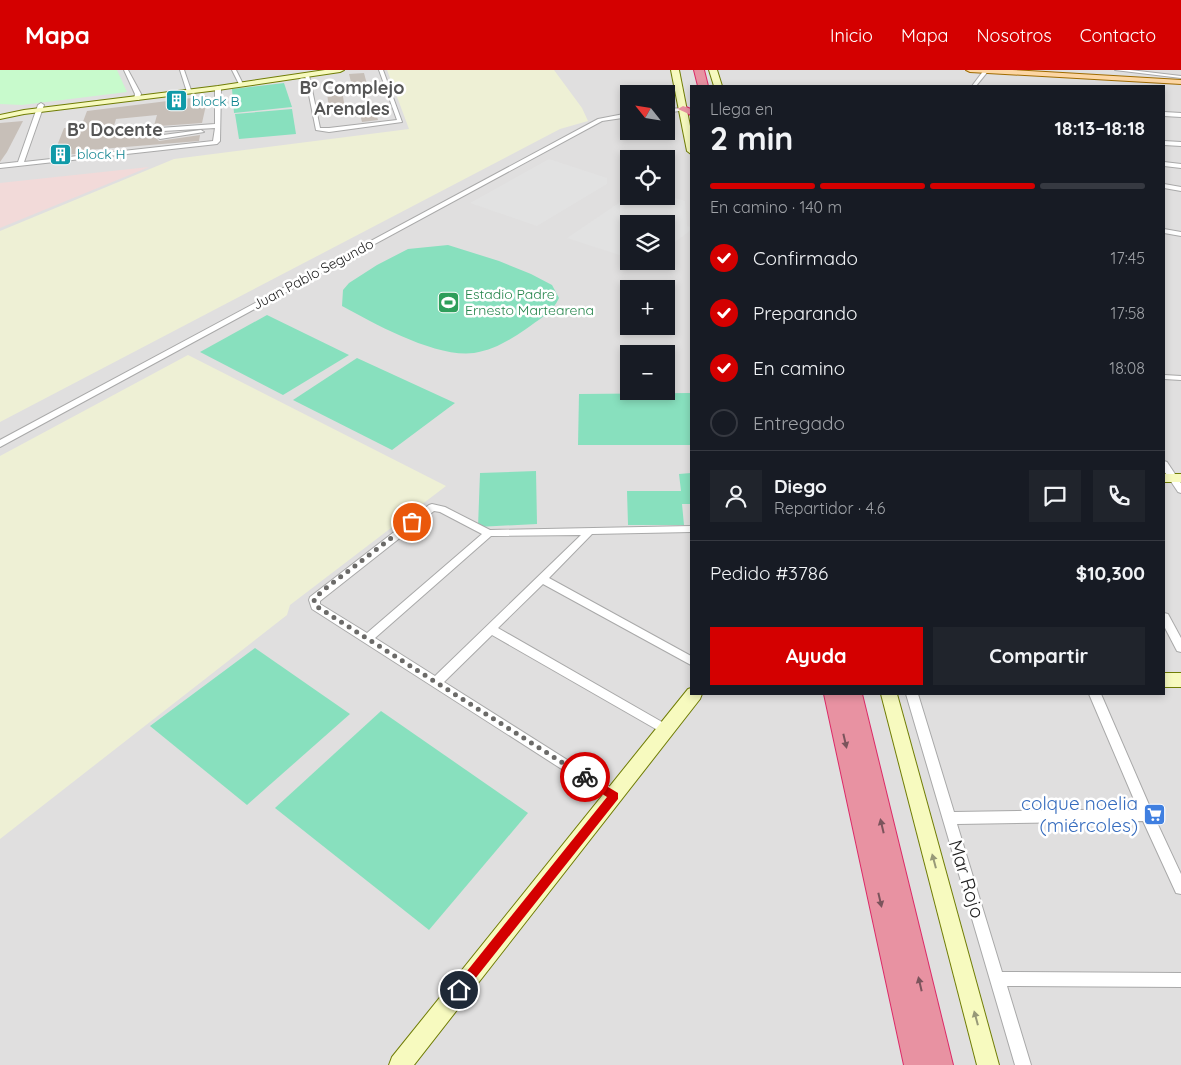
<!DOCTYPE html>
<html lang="es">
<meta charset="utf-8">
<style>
body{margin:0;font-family:Quicksand,sans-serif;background:#20242c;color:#f1f3f6;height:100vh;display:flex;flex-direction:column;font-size:19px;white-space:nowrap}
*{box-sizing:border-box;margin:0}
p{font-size:16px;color:#9ea1a6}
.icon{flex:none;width:28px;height:28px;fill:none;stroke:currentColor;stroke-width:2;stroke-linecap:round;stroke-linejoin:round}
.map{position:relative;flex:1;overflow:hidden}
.sheet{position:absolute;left:690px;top:15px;width:475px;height:610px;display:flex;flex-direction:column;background:#171b24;border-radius:0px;box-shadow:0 2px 8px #0003}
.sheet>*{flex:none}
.needle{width:32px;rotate:300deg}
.tools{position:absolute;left:620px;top:15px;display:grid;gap:10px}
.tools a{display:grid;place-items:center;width:55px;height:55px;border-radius:0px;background:#171b24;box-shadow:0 2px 8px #0003;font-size:25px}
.pin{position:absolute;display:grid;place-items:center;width:42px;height:42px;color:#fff;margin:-21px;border:2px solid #fff;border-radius:50%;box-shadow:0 1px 5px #0007}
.courier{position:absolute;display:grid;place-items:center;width:50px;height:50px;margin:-25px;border:4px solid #d40000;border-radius:50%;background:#fff;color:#222;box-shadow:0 1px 6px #0007}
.headline em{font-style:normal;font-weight:700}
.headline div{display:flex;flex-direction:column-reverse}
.headline{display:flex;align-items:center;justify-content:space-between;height:85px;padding:0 20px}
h1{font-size:32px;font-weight:700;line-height:38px}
.bar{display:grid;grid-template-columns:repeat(4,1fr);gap:8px 5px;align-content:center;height:60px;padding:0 20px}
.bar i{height:6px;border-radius:4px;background:#363941}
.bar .active{background:#d40000}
.bar p{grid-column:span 4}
.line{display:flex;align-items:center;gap:12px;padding:0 20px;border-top:1px solid #363941}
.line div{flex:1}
.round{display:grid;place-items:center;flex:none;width:52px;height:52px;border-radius:0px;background:#20242c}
ol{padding:0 20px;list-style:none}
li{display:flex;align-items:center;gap:15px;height:55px}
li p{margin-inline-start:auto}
li .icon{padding:5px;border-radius:50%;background:#d40000;color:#fff;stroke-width:4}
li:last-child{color:#9ea1a6}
li i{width:28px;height:28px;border:2px solid #363941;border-radius:50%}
.action{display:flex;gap:10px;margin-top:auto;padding:10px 20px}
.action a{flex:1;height:58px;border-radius:0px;background:#d40000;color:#fff;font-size:20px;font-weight:700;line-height:58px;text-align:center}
.action a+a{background:#20242c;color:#f1f3f6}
header{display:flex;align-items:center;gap:30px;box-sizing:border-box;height:70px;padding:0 25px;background:#d40000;color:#fff}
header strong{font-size:24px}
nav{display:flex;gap:28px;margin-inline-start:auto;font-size:18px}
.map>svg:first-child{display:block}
</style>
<header>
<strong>Mapa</strong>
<nav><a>Inicio</a><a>Mapa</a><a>Nosotros</a><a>Contacto</a></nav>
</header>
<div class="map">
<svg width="1181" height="995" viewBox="0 0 1181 995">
<rect width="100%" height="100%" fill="#f2efe9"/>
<path fill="#e0dfdf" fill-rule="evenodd" d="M0,0h1181v995h-1181zM691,16h473v608h-473zM629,24h37v37h-37zM629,89h37v37h-37zM629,154h37v37h-37zM629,219h37v37h-37zM629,284h37v37h-37z"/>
<path fill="#f2dad9" d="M149,97l-149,61v-45z"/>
<g fill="#eef0d5">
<path d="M387,0h167l28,38 6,13 -28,8 -560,293v-191l174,-72 235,-30z"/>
<path d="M188,285l258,131 -156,119 -3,10 -287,224v-383z"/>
</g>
<path fill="#c8facc" d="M0,0h117l10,22 -105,13 -22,-1z"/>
<g fill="#88e0be">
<path d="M284,13l8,24 -58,6 -2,-24z"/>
<path d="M292,39l4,25 -57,5 -4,-25z"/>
<path d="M448,175l51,16 32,13 21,11 7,13c-6,14 -21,22 -33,31 -16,11 -32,21 -52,24 -38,5 -99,-29 -132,-47l1,-16 6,-7 28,-18 31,-16z"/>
<path d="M267,245l82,40 -66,40 -83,-43z"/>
<path d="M357,288l98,45 -63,47 -99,-50z"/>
<path d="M691,323v52h-113l1,-51z"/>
<path d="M536,401l1,53 -59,3 2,-54z"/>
<path d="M691,403v31h-9l2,21h-56l-1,-34h54l-2,-17z"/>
<path d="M255,578l95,66 -103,91 -97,-79z"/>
<path d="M381,641l147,102 -99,117 -154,-122z"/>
</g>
<g fill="#e2e2e2">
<path d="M549,89l58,19v6l-70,42 -67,-23z"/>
<path d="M666,125l19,6 2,25 4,1v3l-25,19v-25h-37v34l-62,-20 62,-42z"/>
</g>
<g fill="#c7bfb8" fill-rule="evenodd">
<path d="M364,3l4,15 -15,2 -4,-16z"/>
<path d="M342,21l3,17 -16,1 -2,-16z"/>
<path d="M208,26l-6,27 -42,3 -5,4v7l4,4 41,-6 -1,6 -111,9 -1,3 -34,3 11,-28 17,-1 6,-16zM157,45l-5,18 -41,3 5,-17z"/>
<path d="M374,36l4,14 -16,2 -4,-15z"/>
<path d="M23,51l-16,31 -7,10v-39z"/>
</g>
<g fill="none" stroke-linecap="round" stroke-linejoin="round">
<defs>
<g id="street">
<path d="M124,0h4l13,24 -2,6 -5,-1 1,-5z"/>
<path d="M180,0h4l8,23 -5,-1z"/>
<path d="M232,0h4l8,16h-4z"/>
<path d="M379,0h4l19,52 -73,10 -13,-2 -11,-55 2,-1 2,1 11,53h9l68,-8z"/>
<path d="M984,0h5l-13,16h-4z"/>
<path d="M1115,0h15l51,6v2z"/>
<path d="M218,16l3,2 -1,53 -3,3 -217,24v-4l18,-2 20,-57 3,-2 3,2 -20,57 189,-21 2,-13 -52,3v4l38,-5 3,2 -44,7 -3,-2v-7l3,-2 55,-4v-36z"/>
<path d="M685,38v2l-19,3v-4z"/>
<path d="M1164,42l17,1v4l-17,-1z"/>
<path d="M629,43v4l-27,4 -602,326v-7l598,-321z"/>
<path d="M1164,71l17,1v4l-17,-1z"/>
<path d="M1164,92l17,2v4l-17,-2z"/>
<path d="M1164,114l17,3v4l-17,-3z"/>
<path d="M1164,159l17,3v4l-17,-3z"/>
<path d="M1164,305l17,1v4l-17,-1z"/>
<path d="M1164,391l3,1 14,21v10l-3,-1 -14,-21z"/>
<path d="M432,434l13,3 45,23 201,-4v6l-99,2 -43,44 142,78v9l-148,-81 -45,44 171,98 2,3 -2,3 -4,2 -4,-2 -169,-97 -48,47 174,110 2,4 -2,4 -4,1 -4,-1 -298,-191 -3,-9 1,-3 119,-92zM434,441l6,1 42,22 -115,99 -47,-29v-3zM581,465l-146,141 -60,-38 116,-102z"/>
<path d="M1164,543l4,1 13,24v14l-4,-1 -13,-25z"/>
<path d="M906,624h12l36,118 184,-3 -49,-115h12l52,120 28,60v20l-5,-1 -33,-72 -186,3 45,148 179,1v14l-174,-1 24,79h-16z"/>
</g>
<g id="secondary">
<path d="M325,0h19l-4,2 -122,18 -194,24 -24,5v-4l24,-5 194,-24z"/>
<path d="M671,0h8l12,61v23l-4,-3z"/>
<path d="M709,0h8l5,16h-8z"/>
<rect x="1164" y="404" width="17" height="8"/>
<rect x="1164" y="603" width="17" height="14"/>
<path d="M691,618v6h11l-2,5 -286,366h-25l3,-8 296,-368z"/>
<path d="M881,624h16l102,371h-22z"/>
</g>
<path id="primary" d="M966,0h46l169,10v4l-211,-12z"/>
<g id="highway">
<path d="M694,0h10l4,16h-10z"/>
<path d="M683,36l8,3v6l-13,-6z"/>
<path d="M824,624h38l91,371h-49z"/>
</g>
</defs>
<use href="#street" stroke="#a9a9a9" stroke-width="2"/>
<use href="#secondary" stroke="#707d05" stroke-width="2"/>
<use href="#primary" stroke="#a06b00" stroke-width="2"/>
<use href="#highway" stroke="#dc2a67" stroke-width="2"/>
<use href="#street" fill="#fff" fill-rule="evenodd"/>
<use href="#secondary" fill="#f7fabf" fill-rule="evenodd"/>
<use href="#primary" fill="#fcd6a4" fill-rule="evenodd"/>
<use href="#highway" fill="#e892a2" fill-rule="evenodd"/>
</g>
<defs><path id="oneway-solid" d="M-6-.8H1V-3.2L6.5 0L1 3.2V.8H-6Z" transform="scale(1.25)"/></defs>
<g fill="#7b545c">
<use href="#oneway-solid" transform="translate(845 671) rotate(77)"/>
<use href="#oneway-solid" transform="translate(882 756) rotate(-103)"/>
<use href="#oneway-solid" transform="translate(880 830) rotate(77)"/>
<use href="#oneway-solid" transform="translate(920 914) rotate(-103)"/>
</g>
<g fill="#979978">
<use href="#oneway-solid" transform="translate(934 791) rotate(-105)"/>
<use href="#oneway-solid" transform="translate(976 948) rotate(-105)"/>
</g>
<path fill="#d40000" d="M585,703l33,20v6l-155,195 -4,2 -4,-2 -2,-4 2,-4 152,-189 -26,-17v-6z"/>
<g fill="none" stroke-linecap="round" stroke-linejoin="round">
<path stroke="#6b6a68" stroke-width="5" stroke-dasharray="0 9" d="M412,452l-91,70 -7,8 2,6 269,171"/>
</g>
<defs>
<symbol id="building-square" viewBox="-11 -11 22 22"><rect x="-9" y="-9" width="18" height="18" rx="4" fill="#0f9aa8" stroke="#fff"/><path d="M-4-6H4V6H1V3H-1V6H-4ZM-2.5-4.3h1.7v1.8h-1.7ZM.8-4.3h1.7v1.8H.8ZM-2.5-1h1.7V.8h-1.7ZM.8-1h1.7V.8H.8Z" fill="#fff"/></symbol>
<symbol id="stadium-square" viewBox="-11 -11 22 22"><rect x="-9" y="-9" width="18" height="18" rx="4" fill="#2e9e5b" stroke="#fff"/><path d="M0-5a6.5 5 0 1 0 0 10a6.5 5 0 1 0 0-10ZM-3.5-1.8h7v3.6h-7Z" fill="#fff"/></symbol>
<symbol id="supermarket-square" viewBox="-11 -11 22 22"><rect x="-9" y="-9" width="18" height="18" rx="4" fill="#3f7fe0" stroke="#fff"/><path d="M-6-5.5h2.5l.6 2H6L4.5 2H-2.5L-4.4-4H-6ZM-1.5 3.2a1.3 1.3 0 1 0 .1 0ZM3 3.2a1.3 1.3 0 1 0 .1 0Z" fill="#fff"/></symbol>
</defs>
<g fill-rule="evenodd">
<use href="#building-square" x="164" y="18" width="25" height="25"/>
<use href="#building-square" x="48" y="72" width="25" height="25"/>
<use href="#stadium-square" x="436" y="220" width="25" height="25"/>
<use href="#supermarket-square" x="1142" y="732" width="25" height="25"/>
</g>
<g text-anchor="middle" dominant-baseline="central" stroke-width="5" stroke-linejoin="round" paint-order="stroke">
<g font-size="14" fill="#0d838f" stroke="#fff" text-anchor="start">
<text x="192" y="31">block B</text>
<text x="77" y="84">block H</text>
</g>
<g font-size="14" fill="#222" stroke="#fff">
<text transform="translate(313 204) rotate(-28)">Juan Pablo Segundo</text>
</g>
<g font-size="14" fill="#27864d" stroke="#fff" text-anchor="start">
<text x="465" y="224">Estadio Padre<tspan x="465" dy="16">Ernesto Martearena</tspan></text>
</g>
<g font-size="18" font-weight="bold" fill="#555" stroke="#fff">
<text x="352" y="17">Bº Complejo<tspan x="352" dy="21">Arenales</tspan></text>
<text x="115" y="59">Bº Docente</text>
</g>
<g font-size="19" fill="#366cbe" stroke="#fff" text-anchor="end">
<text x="1138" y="733">colque noelia<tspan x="1138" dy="22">(miércoles)</tspan></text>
</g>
<g font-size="19" fill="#222" stroke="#fff">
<text transform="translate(967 809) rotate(73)">Mar Rojo</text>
</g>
</g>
</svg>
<div class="tools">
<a><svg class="needle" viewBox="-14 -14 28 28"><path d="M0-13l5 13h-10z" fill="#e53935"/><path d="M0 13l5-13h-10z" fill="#9ea1a6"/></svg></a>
<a><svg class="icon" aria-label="locate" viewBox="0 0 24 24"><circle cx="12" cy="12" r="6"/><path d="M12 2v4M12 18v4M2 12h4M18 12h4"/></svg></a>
<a><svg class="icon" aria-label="layers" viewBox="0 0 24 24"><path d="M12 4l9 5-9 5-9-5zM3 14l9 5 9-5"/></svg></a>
<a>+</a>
<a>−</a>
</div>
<div class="pin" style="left:412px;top:452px;background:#ea580c"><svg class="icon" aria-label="bag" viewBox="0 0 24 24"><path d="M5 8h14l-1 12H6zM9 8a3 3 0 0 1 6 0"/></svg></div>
<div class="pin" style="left:459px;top:920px;background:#1f2937"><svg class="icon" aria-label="home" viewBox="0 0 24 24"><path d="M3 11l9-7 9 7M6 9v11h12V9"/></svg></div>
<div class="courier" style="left:585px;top:707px"><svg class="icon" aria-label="bike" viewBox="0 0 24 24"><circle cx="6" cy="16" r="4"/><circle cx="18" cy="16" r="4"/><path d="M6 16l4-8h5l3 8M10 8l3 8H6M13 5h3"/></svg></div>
<section class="sheet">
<div class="headline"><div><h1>2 min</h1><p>Llega en</p></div><em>18:13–18:18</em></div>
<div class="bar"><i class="active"></i><i class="active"></i><i class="active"></i><i></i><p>En camino · 140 m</p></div>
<ol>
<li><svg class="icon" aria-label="check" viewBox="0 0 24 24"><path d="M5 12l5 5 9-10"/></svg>Confirmado<p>17:45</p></li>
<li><svg class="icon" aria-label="check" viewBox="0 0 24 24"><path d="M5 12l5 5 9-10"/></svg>Preparando<p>17:58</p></li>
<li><svg class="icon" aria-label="check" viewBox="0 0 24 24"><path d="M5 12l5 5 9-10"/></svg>En camino<p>18:08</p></li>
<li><i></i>Entregado</li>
</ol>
<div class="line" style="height:90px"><a class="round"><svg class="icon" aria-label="person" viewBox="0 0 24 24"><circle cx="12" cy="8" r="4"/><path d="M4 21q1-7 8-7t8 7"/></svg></a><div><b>Diego</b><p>Repartidor · 4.6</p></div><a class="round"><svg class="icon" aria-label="chat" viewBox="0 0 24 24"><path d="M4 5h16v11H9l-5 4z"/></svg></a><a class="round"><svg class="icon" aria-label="phone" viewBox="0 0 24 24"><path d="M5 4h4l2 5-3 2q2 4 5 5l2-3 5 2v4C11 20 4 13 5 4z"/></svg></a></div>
<div class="line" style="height:65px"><div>Pedido #3786</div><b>$10,300</b></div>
<div class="action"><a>Ayuda</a><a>Compartir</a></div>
</section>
</div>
